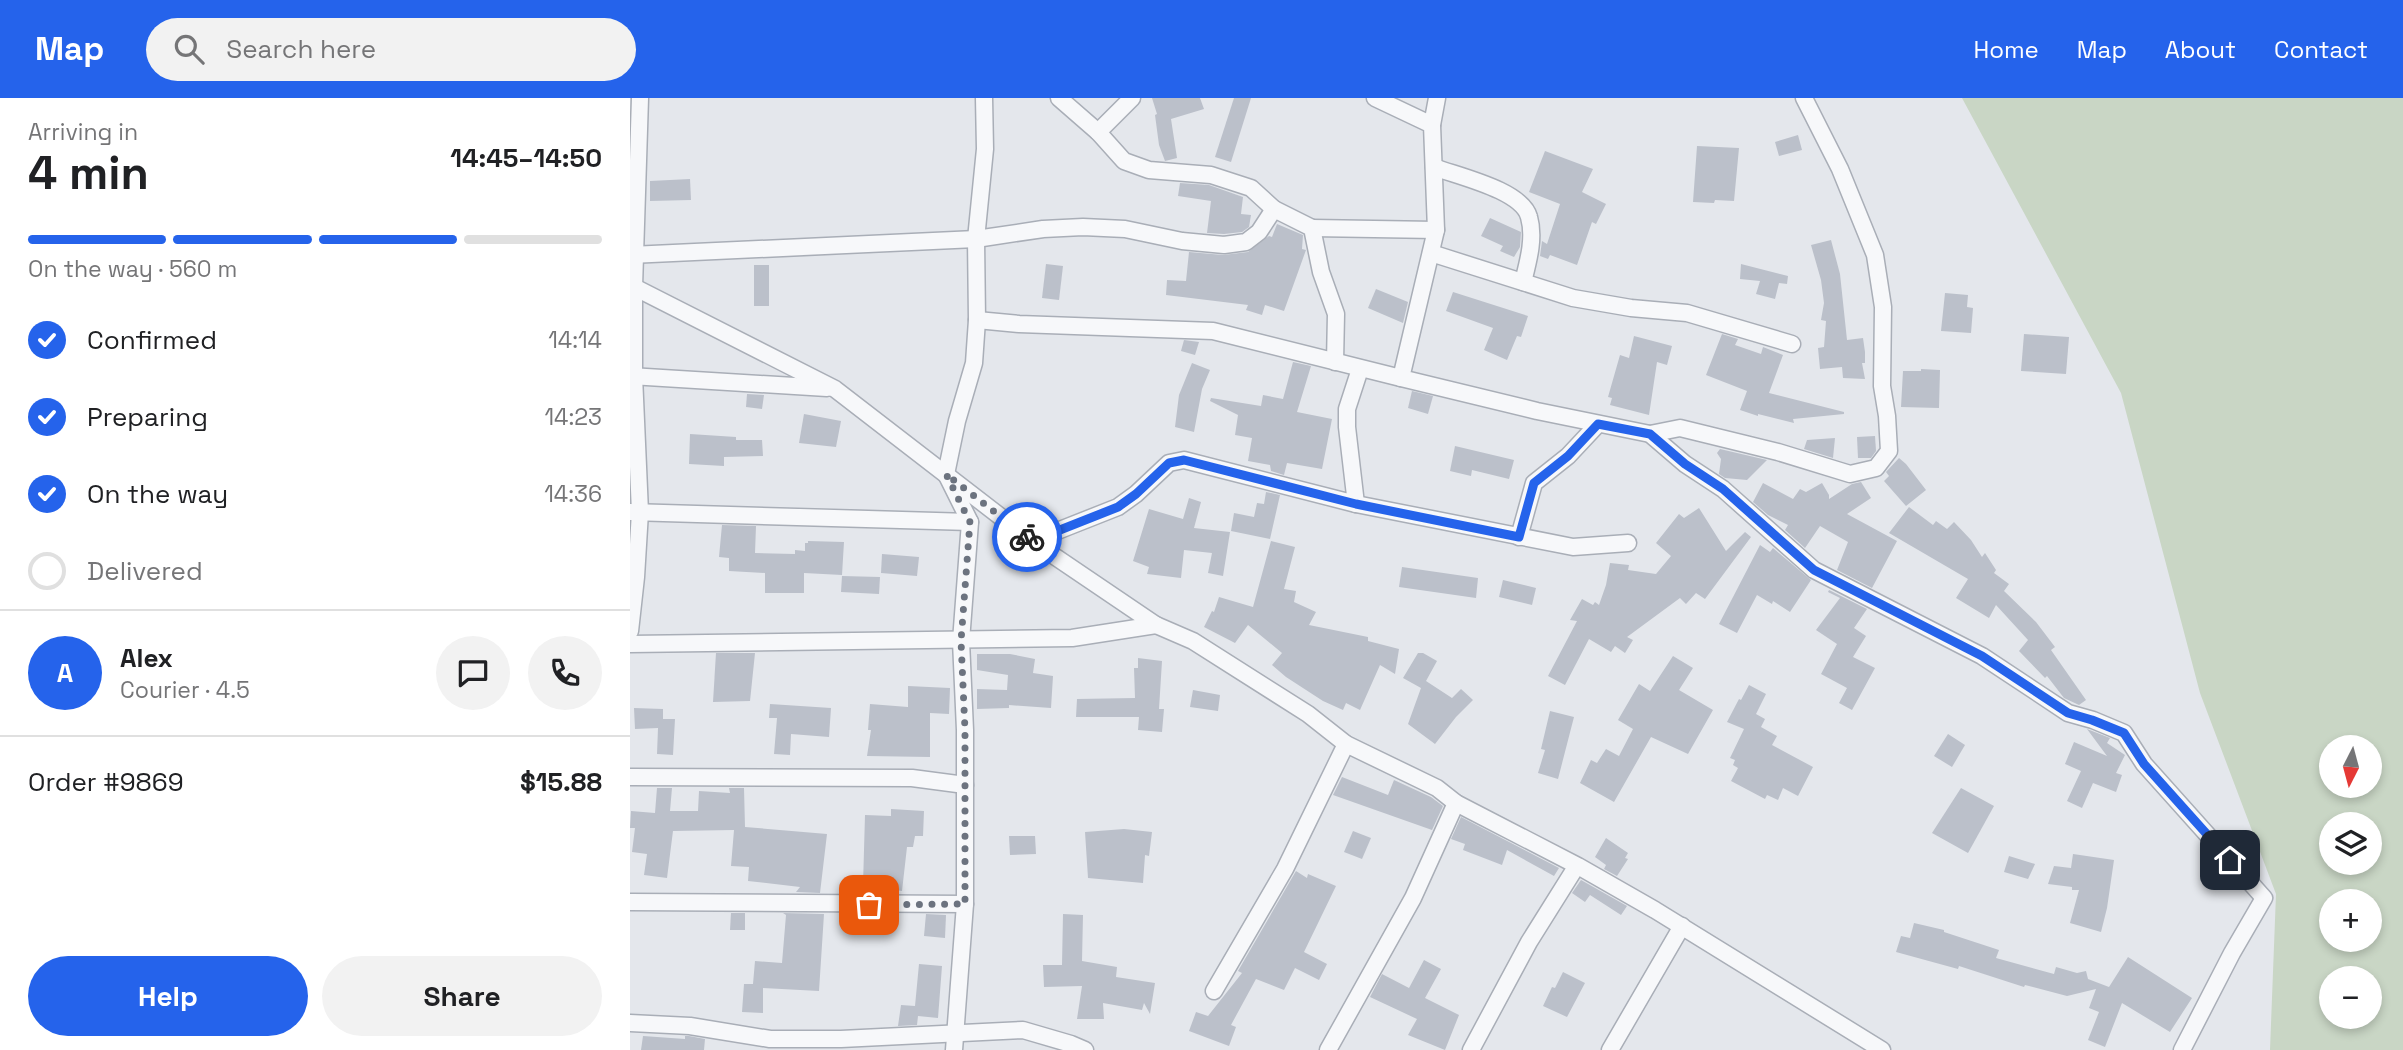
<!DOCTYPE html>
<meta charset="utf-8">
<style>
body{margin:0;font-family:"Space Grotesk",sans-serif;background:#f2f2f2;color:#202124;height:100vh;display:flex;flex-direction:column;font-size:26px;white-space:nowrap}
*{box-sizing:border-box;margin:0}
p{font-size:23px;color:#757577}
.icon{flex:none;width:38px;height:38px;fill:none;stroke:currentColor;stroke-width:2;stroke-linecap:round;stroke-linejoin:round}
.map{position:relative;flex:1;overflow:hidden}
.side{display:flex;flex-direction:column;background:#fff;width:630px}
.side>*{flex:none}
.needle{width:46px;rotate:186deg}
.controls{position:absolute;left:1689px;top:637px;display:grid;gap:14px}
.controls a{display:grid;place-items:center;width:63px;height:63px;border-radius:50%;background:#fff;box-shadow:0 4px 10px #0003;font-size:35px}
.pin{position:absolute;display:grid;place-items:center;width:60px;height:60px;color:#fff;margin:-30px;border-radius:14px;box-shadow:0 4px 10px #0006}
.courier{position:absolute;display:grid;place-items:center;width:70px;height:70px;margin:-35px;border:5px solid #2563eb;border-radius:50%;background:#fff;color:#222;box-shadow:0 2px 9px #0007}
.headline em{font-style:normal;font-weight:700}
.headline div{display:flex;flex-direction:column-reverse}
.headline{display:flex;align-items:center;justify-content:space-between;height:119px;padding:0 28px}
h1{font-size:46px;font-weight:700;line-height:52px}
.bar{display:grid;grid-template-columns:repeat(4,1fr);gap:10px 7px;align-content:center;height:84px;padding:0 28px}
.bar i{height:9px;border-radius:5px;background:#e0e0e0}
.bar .active{background:#2563eb}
.bar p{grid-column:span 4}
.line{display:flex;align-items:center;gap:18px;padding:0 28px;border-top:2px solid #e0e0e0}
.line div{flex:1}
.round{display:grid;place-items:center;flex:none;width:74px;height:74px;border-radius:37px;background:#f2f2f2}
ol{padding:0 28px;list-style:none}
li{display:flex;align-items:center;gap:21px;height:77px}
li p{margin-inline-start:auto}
li .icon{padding:7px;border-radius:50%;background:#2563eb;color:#fff;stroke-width:4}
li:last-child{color:#757577}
li i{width:38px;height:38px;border:4px solid #e0e0e0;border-radius:50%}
.button{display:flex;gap:14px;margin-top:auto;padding:14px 28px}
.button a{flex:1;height:80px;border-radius:42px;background:#2563eb;color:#fff;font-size:28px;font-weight:700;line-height:80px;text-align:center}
.button a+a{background:#f2f2f2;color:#202124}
header{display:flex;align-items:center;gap:42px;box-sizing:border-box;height:98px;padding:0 35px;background:#2563eb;color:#fff}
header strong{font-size:33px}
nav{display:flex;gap:38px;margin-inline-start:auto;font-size:24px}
.search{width:490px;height:63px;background:#f2f2f2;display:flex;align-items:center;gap:18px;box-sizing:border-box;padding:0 24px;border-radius:38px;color:#757577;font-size:26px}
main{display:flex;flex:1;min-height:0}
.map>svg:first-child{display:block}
</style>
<header>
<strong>Map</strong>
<div class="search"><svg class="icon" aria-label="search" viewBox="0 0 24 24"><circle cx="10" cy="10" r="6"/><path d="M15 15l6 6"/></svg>Search here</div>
<nav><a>Home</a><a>Map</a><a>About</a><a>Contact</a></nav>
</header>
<main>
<section class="side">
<div class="headline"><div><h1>4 min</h1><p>Arriving in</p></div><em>14:45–14:50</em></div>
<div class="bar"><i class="active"></i><i class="active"></i><i class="active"></i><i></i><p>On the way · 560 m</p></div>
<ol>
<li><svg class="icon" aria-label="check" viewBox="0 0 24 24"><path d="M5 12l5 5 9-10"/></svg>Confirmed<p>14:14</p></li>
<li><svg class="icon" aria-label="check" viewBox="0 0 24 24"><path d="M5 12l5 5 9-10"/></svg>Preparing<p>14:23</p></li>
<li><svg class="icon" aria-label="check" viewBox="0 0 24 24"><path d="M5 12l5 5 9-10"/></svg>On the way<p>14:36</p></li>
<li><i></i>Delivered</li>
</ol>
<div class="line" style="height:126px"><b class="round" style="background:#2563eb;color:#fff">A</b><div><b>Alex</b><p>Courier · 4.5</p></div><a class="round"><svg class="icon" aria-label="chat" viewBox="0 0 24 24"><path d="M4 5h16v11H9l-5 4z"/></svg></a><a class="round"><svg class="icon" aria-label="phone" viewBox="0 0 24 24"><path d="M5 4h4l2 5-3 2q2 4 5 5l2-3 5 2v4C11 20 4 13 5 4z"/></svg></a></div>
<div class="line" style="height:91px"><div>Order #9869</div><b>$15.88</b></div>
<div class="button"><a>Help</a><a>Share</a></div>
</section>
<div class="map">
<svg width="1773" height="952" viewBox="0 0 1773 952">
<rect width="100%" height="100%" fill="#e4e7ec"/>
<path fill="#c9d6c5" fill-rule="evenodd" d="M1332,0h441v952h-133l6,-156 -76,-201 -79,-300zM1701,649h39v39h-39zM1701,726h39v39h-39zM1701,803h39v39h-39zM1701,880h39v39h-39z"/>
<g fill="#bbc0ca">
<path d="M522,0h48l4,11 -33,10 6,39 -12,3 -6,-16 -4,-30 2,-1z"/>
<path d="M604,0h17l-20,64 -16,-5z"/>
<path d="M1168,37l4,15 -23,6 -4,-14z"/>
<path d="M1067,48l42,2 -5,53 -19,-1 -1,3 -21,-1z"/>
<path d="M915,53l48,18 -11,23 24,12 -10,20 -4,-2 -15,43 -27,-10 -2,4 -8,-3 2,-15 5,3 13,-40 -31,-12z"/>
<path d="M60,81l1,21 -41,1v-20z"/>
<path d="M550,85l29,2 34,12 -2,17 10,1 -2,12 -7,5 -18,2 -17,-1 4,-32 -33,-5z"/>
<path d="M860,120l31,14 -1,15 -6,10 -14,-6 3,-5 -22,-10z"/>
<path d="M647,126l26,11 -1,14 4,1 -22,61 -19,-6 -3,10 -16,-5 2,-5 -82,-10 1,-15 19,1 3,-29 34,3 25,-3 21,-16 3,1z"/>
<path d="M1201,142l9,34 7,66 16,-2 2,14v11h-3l3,16 -22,-1 -1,-11 -22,2 -2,-21 6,-1 2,-26 -5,-1 3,-17 -3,-23 -10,-35z"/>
<path d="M416,166l17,2 -4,34 -17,-2z"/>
<path d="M1111,166l47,12 -1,8 -8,-1 -4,16 -19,-5 4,-13 -20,-2z"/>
<rect x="124" y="167" width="15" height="41"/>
<path d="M746,191l32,13 -5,21 -35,-15z"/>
<path d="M823,194l75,24 -7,21 -4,-1 -10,24 -23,-10 9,-22 -47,-17z"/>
<path d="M1315,195l23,2 -1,12 6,1 -2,25 -30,-2z"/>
<path d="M1092,236l16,5 -3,6 26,9 2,-7 20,8 -14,38 75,19v2l-51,5 1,4 -36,-9v2l-18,-6 7,-19 -41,-16z"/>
<path d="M1394,236l45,3 -3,37 -45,-3z"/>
<path d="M1004,238l38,10 -5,19 -10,-3 -8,53 -39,-10 2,-7 -4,-1 12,-42 9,3z"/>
<path d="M554,242l15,2 -4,13 -14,-4z"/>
<path d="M663,264l18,4 -14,46 35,7 -10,50 -35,-6 -3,12 -13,-4 -1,-6 -22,-4 4,-23 -17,-3 3,-20 -28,-14 1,-3 50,8 2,-11 20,4z"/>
<path d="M562,265l18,7 -8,19 -8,43 -19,-5 4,-32z"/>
<path d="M1291,271l19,1 -1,38 -38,-1 2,-36h18z"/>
<path d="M782,293l21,5 -5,18 -20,-6z"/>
<path d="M117,296l17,1 -2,14 -16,-2z"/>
<path d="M174,316l37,7 -5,26 -37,-4z"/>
<path d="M60,336l46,3v3h26l1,16 -39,1v9l-35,-2z"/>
<path d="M1245,338l1,15 -5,7h-13l-1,-21z"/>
<path d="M1205,340l-2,20 -29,-9 3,-9z"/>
<path d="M825,348l59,14 -5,19 -37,-9 -1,6 -21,-5z"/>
<path d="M1090,351l47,11 -20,20 -22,-2 -6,-4 2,-15 -4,-6z"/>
<path d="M1269,360l7,6 20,26 -20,16 -22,-25 5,-5 -3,-4z"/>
<path d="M1231,384l10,16 -24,16 50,27 -25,47 -35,-18 11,-28 -28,-16 -15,22 -20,-18 3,-5 -20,-10 -15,-13 10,-19 30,16 7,-10 6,3 16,-9 7,12v4l23,-15z"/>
<path d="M636,394l14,3 -10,44 -39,-8 3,-18 20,4 3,-14 7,1z"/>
<path d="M559,400l12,4 -7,26 36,4 -7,44 -15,-3 4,-20 -28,-3 -3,28 -34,-4 2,-7 -16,-6 16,-52 34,10z"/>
<path d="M1279,409l24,18 3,-4 11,8 7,-7 17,18 11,17 3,-4 11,17 -2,3 15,11 -5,7 32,31 19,25 -4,3 35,50 -7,5 -15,-7 -17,-22 -2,2 -26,-27 9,-11 -32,-35 -7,13 -33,-20 12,-19 -79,-46z"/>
<path d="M1069,410l27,43 19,-19 6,5 -46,62 -9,-6 -10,11 -6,-6 -53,39 6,3 -8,13 -10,-7 -4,6 -22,-13 -24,46 -17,-9 29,-55 -7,-1 12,-21 11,6 2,-3 4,3 7,-20 4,-22 19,2 -1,5 28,4 15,-18 -15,-13 23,-29 5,4z"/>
<path d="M92,427l34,1 -1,27 40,1v-4l10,1v-8h3v-2l36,1 -2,33 -38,-2v20h-39v-20l-36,-2v-13l-10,-1z"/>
<path d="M641,443l24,6 -11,42 12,2 -2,11 22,10 -7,13 59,12v4l31,8 -4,25 -15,-9 -20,45 -14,-7 -3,7 -20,-9 -37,-24 -14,-12 10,-12 -34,-28 -13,18 -31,-16 8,-16 2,1 5,-15 34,10z"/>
<path d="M1130,447l10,7 3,-4 38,32 -21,32 -17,-11 -1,3 -15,-9 -20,38 -18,-9z"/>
<path d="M252,456l37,3 -2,19 -36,-3z"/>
<path d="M772,469l76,11 -2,20 -77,-11z"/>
<path d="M212,478l38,1 -1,17 -38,-2z"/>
<path d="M873,482l33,8 -4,17 -33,-8z"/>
<path d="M1199,492l38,19 -13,19 12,8 -13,21 22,11 -23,42 -13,-7 8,-15 -26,-14 16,-30 -21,-14 24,-32 -12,-6z"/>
<path d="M86,555h39l-5,48 -37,1z"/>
<path d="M788,555h5l14,8 -11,20 26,17 9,-9 12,11 -17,17 -21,27 -27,-20 13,-36 -18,-10z"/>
<path d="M347,556h33l25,5 -2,14 20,3 -2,32 -42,-3v3l-32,1v-20l30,1 1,-15 -31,-5z"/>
<path d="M1043,558l20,12 -14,22 34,20 -25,44 -37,-17 -37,65 -34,-19 11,-23 6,3 9,-14 13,7 14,-27 -15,-9 21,-36 11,7z"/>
<path d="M508,560l24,3 -3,48h5l-2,23 -24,-2 1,-13h-63l1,-18 58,-1 -1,-30h4z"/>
<path d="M1119,587l17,9 -10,20 9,5 -4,8 16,9 -5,9 41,22 -15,29 -15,-8 -5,12 -11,-5 -2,4 -34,-18 7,-13 -5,-3 2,-5 -5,-2 14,-29 -17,-7 12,-23 2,1z"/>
<path d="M278,588l42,2 -1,26 -19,-1v44l-63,-1 4,-26h-3l2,-26 38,3z"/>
<path d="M563,592l27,5 -2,16 -28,-4z"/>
<path d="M140,606l61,4 -2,29 -38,-3 -1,21 -16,-1 3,-36h-8z"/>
<path d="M4,610l29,1v10h12l-2,36 -16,-1 1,-26 -23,1z"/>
<path d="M920,613l24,6 -16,62 -20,-6 7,-23 -4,-1z"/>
<path d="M1457,631l23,9 -3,5 18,12 -9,18 6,2 -6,17 -23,-9 -11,25 -15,-7 14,-30 -16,-7 9,-22 33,14z"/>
<path d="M1318,636l17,11 -13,22 -18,-11z"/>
<path d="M712,679l46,18 6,-15 37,17 12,9 -11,24 -99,-35z"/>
<path d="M27,690h15l-2,23h28l1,-20 31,2 -1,-5h15l1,39 82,7 -7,59 -24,-1 4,-5 -52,-6 1,-14 -18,-1 3,-36 -61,1 -6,47 -23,-3 3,-21 -15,-2 3,-24h-5l1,-17 24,2z"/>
<path d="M1331,690l33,18 -26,47 -36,-20z"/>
<path d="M261,711l33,2 -1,25h-8l-2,11h-6l-5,44 -39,-6 2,-70 26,1z"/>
<path d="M831,719l98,51 -5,8 -47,-26 -5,15 -39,-15 2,-6 -14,-5z"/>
<path d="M494,731l28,3 -3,24 -4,-1 -2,28 -55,-5 -3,-46z"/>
<path d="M723,733l18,7 -9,21 -18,-7z"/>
<path d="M379,738h26l1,18 -26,1z"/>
<path d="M976,740l22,15 -3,5 3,1 -11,17 -13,-7 2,-4 -11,-8z"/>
<path d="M1443,756l41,6 -7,48 -6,24 -31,-9 9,-33h-7v-3l-24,-3 6,-18 17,2z"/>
<path d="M1379,758l26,8 -7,15 -24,-7z"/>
<path d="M666,773l11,7 1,-4 28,12 -32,66 23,12 -8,16 -24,-12 -11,22 -28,-11 -25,46 5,2 -7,19 -40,-15 7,-19 12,4 34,-43 -4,-2z"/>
<path d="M951,782l46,26 -6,9 -31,-20 -5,7 -13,-9z"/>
<path d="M101,815h14v17h-15z"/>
<path d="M153,815l41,1 -5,77 -56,-3v25l-21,-1 2,-28h9l2,-23 27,2 4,-48z"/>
<path d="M296,816l20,1 -1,23 -21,-2z"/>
<path d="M433,816l20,1 -1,46 35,6 -1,10 39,6 -5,31 -6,-11 -2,7 -39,-7 1,16h-27l5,-33 -38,1 -1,-22h19z"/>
<path d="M1284,825l30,7v2l55,18 -3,8 58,16 2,-7 21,6 9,-2 2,8 21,8 19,-30 64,41 -22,34 -48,-29 -17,44 -17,-7 11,-28 -10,-4 7,-19 -29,7 -42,-11 -1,2 -65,-21 -1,3 -62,-17 5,-16 9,2z"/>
<path d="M794,862l17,9 -16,29 34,17 -14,35 -37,-15 9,-16 -47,-22 12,-23 27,14z"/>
<path d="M289,866l23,2 -4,52 -20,-2 -1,9 -19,1 3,-21 14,1z"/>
<path d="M933,874l22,11 -18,34 -24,-11 9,-19 3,1z"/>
<path d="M13,938l42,3v-3h4l16,3 -1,11h-63z"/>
</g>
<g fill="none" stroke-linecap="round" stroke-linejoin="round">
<defs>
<g id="minor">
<path d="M429,0l39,34 26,29 25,9 62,5 40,13 23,21 38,19 9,44 15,42 -1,48"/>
<path d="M745,0l57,27 4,105 -35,148 136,33 113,23 35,30 38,25 91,81 168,86 86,57 25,7 31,13 20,31 120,134 -32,55 -50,97"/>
<path d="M802,27l5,-27"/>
<path d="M468,34l34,-34"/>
<path d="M804,69c23,9 88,23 95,50 6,21 -1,45 -6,65"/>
<path d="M682,130l124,2"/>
<path d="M801,155l142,45 58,10 56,5 105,31"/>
<path d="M0,157l346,-16 67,-10 40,-2 42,2 57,12 42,4 22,-3 13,-10 15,-23"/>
<path d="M0,187l205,104 197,152 124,84 37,16 115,73 38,30 91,44 19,15 122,63 77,44 227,140"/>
<path d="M347,222l42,4 194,7 188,47"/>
<path d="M0,278l197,12"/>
<path d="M1020,336l30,-6 98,24 72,22 26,-6 13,-17 -2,-35 -5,-30 1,-79 -8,-52 -35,-86 -36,-71"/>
<path d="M726,406l217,43 55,-4"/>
<path d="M0,414l340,10"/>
<path d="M889,439l15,-54 34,-27 30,-32"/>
<path d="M402,443l86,-34 18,-13 33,-31 15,-3 172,44 -9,-77v-18l13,-40"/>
<path d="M0,533l6,-54 4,-65 -6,-136v-89l6,-189"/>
<path d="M0,546l442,-6 84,-13"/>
<path d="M0,679l282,1 53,7"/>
<path d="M0,804l335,2"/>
<path d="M584,893l71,-122 61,-125"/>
<path d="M0,925l60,3 80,13h71l182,-9 48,14 14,6"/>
<path d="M324,952l11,-146v-174l-4,-89 9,-119 -24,-48 11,-53 17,-58 3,-43 -1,-81 9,-90 -1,-51"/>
<path d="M698,952l85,-152 43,-95"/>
<path d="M841,952l58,-108 47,-75"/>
<path d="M980,952l72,-124"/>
</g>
</defs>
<use href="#minor" stroke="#a9aeb7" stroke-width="19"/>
<use href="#minor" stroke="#f7f8fa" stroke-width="16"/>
</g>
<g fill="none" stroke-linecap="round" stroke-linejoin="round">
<path stroke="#6c737f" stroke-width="7" stroke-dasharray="0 12.6" d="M239,807l96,-1v-174l-4,-89 9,-119 -24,-48 81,63"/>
<path stroke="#2563eb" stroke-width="9" d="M397,439l5,4 86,-34 18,-13 33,-31 15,-3 172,44 163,33 15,-54 34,-27 30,-32 52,10 35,30 38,25 91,81 168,86 86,57 24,7 32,13 20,31 86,96"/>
</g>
</svg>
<div class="controls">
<a><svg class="needle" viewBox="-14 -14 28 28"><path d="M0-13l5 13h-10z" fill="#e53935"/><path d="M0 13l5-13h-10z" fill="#757577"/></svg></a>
<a><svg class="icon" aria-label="layers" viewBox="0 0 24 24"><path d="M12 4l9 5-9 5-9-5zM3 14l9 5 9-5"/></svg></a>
<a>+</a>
<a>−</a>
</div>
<div class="pin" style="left:239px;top:807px;background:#ea580c"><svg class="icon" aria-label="bag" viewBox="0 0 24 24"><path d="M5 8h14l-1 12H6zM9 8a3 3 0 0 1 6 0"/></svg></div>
<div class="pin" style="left:1600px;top:762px;background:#1f2937"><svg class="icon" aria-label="home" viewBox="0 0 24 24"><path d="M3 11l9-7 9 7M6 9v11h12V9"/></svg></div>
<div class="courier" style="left:397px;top:439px"><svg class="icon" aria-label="bike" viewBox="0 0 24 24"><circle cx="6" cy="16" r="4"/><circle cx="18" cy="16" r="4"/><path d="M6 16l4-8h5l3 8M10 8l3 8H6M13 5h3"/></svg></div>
</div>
</main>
